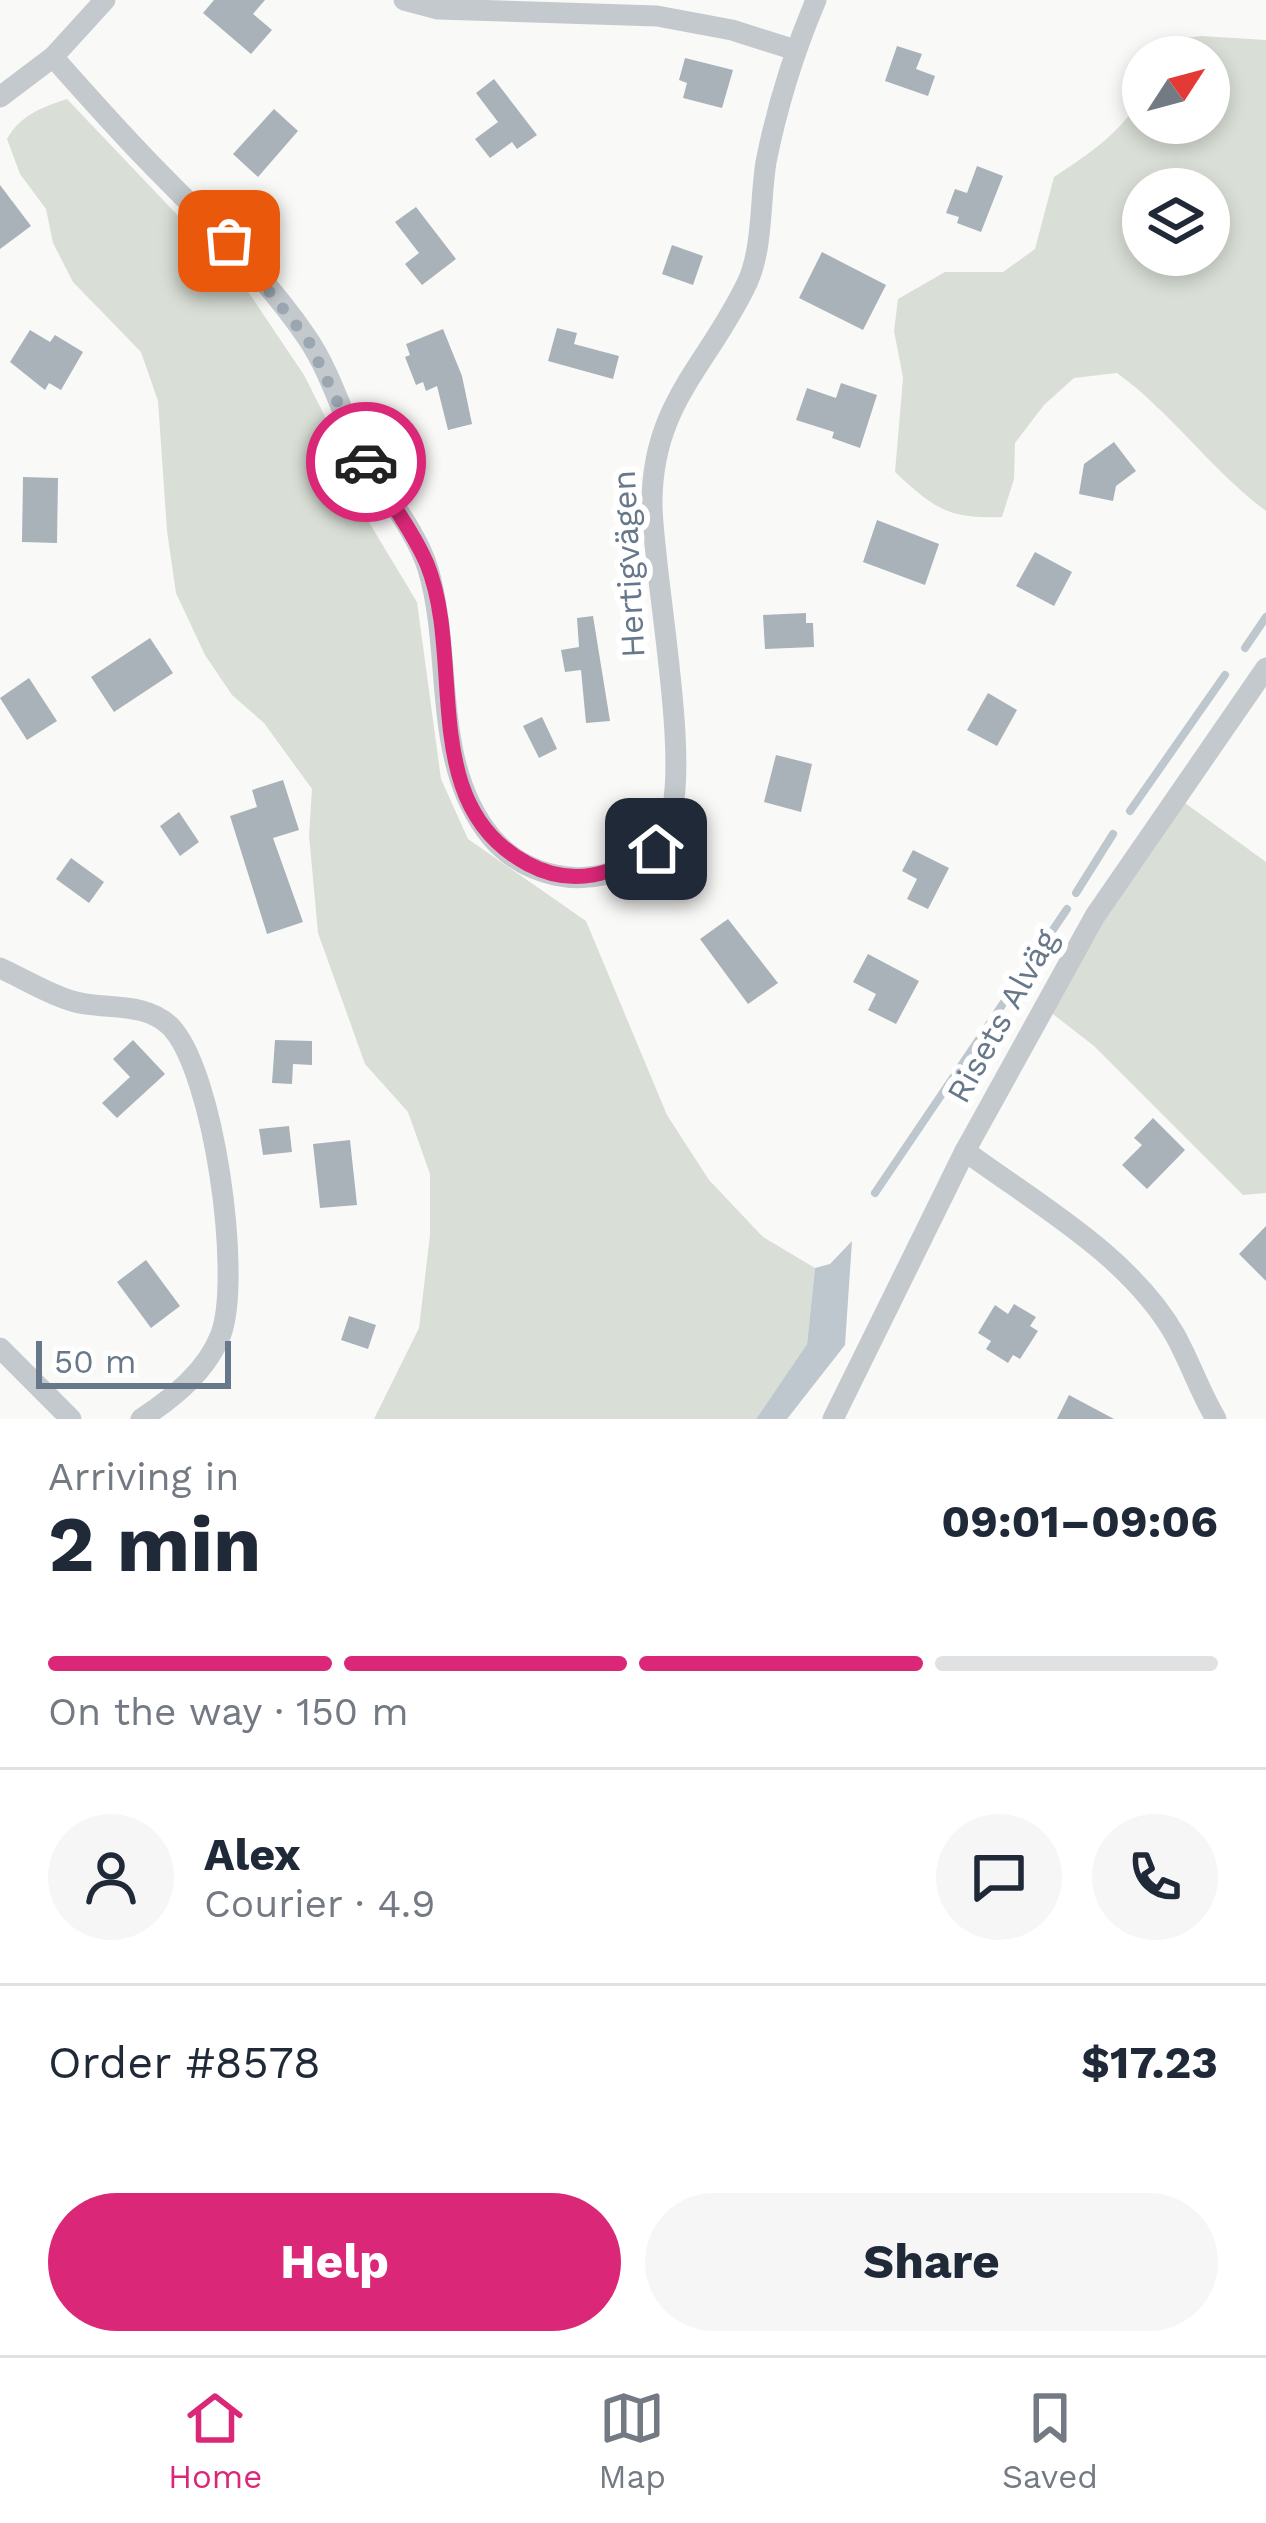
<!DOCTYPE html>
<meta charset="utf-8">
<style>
body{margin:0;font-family:"Work Sans",sans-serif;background:#f6f6f7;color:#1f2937;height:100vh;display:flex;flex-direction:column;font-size:45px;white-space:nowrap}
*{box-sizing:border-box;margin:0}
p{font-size:39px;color:#747a83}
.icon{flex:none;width:66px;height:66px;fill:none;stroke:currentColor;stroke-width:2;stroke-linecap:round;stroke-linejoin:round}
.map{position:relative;height:1419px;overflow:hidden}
.drawer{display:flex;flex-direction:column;background:#fff;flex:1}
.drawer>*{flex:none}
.needle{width:78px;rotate:54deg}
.tools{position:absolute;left:1122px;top:36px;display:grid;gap:24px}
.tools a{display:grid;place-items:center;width:108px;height:108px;border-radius:50%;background:#fff;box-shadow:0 6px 18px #0003;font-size:60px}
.scale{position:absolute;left:36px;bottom:30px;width:195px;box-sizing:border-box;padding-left:12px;border:6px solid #67788a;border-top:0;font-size:33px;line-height:42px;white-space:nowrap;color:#67788a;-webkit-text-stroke:9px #fff;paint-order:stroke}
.pin{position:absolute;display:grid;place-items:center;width:102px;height:102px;color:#fff;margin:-51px;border-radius:24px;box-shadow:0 6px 18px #0006}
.courier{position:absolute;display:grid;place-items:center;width:120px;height:120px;margin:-60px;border:9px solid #db2777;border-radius:50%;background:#fff;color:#222;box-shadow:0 3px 15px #0007}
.headline em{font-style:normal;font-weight:700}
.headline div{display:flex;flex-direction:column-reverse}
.headline{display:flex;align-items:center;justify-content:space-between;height:204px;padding:0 48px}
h1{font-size:78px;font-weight:700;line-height:90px}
.bar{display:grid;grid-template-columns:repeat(4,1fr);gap:18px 12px;align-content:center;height:144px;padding:0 48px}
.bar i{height:15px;border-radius:9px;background:#e0e1e3}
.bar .selected{background:#db2777}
.bar p{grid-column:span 4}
.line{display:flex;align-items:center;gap:30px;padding:0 48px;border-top:3px solid #e0e1e3}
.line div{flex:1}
.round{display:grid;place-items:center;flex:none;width:126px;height:126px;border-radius:63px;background:#f6f6f7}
.cta{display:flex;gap:24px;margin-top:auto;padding:24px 48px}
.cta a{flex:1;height:138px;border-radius:72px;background:#db2777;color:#fff;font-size:48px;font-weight:700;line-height:138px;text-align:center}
.cta a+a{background:#f6f6f7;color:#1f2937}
.dock{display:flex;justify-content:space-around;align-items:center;height:168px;border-top:3px solid #e0e1e3;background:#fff;font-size:33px;color:#747a83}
.dock a{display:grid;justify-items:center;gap:6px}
.dock .selected{color:#db2777}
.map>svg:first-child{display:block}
</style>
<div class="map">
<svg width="1266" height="1419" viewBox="0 0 1266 1419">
<rect width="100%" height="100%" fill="#f9faf7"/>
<g fill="#d9dfd6" fill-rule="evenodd">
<path d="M1202,36l64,4v471c-55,-41 -94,-98 -149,-138l-43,5 -30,27 -29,38 -1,36 -12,38c-54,2 -67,-8 -107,-45l8,-94 -9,-47 4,-32 47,-27h58l32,-23 19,-72c35,-23 70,-46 89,-84v30h66v-66h-54l3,-16zM1209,189v66h-66v-66z"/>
<path d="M67,99l176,185 61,91 46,91 -18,7 29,36 56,93 24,177 27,60 118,82 81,194 42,65 54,57 52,31 -8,76 -51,75h-382l45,-91 11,-93v-61l-22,-62 -43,-48 -47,-131 -9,-98 3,-46 -48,-66 -32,-28 -27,-40 -29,-62 -9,-62 -9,-130 -17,-49 -68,-70 -20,-39 -7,-34 -26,-35 -13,-35c13,-24 36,-32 60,-40z"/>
<path d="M1185,803l81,59v331l-23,2 -149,-149 -50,-39z"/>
</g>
<path fill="#bdc7cd" d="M852,1241l-7,104 -58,74h-31l51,-75 8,-76 15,-4z"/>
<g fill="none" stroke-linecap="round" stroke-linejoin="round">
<g stroke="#bdc7cd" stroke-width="8">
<path d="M1245,648l21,-31"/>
<path d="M1130,811l95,-136"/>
<path d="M1076,893l37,-59"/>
<path d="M875,1193l192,-284"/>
</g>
</g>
<g fill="#a9b2b9">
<path d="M214,0h51l-12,14 19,16 -21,24 -48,-41z"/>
<path d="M897,46l25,8 -6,15 19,7 -7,20 -43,-15z"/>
<path d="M685,58l48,12 -11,38 -39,-10 4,-15 -8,-3z"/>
<path d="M494,79l43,56 -20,14 -5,-7 -22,16 -15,-19 23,-17 -22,-29z"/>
<path d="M274,109l24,22 -40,46 -25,-23z"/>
<path d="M977,166l26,10 -22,56 -24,-9 2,-6 -13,-4 9,-24 12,4z"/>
<path d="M0,185l31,41 -31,23z"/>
<path d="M416,207l40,52 -34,26 -17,-21 14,-11 -24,-31z"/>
<path d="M672,245l31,11 -10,29 -31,-11z"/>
<path d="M822,252l64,33 -23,45 -64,-32z"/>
<path d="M557,328l20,5 -3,11 45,12 -6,23 -65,-18z"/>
<path d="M443,329l19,47 10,48 -24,6 -11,-44 -11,5 -3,-9 -7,3 -11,-28 5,-2 -4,-11z"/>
<path d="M30,330l20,12 5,-7 28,17 -22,38 -12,-7 -4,7 -35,-28z"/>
<path d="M841,383l36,12 -17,53 -28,-10 2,-6 -38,-12 11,-32 29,10z"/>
<path d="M1114,442l22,29 -20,15 -3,15 -34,-7 5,-30z"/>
<path d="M23,477l35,1 -1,65 -35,-1z"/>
<path d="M877,520l62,24 -14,41 -62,-23z"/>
<path d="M1035,552l37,20 -18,34 -38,-20z"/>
<path d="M806,613v10h7l1,24 -49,2 -2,-34z"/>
<path d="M593,616l17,105 -24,2 -5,-53 -16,2 -4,-22 18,-3 -2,-29z"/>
<path d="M150,638l23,35 -59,39 -23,-35z"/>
<path d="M29,678l28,43 -30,19 -27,-42z"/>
<path d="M988,693l29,17 -20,36 -30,-16z"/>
<path d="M542,717l15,32 -18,9 -16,-32z"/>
<path d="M776,755l36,9 -11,48 -37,-10z"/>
<path d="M283,780l16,50 -26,8 30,84 -36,12 -37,-118 27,-9 -5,-17z"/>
<path d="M179,812l20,30 -19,14 -20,-30z"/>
<path d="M913,850l36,18 -21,41 -21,-10 10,-20 -15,-8z"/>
<path d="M71,858l33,24 -15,21 -33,-24z"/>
<path d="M728,919l50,64 -30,21 -48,-65z"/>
<path d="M868,954l51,27 -23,43 -28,-14 8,-16 -23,-12z"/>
<path d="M133,1040l32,34 -48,44 -15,-15 28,-26 -17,-18z"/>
<path d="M275,1040l37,1v24l-19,-1 -1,20 -20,-1z"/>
<path d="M1153,1118l32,32 -38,39 -25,-24 20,-20 -8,-7z"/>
<path d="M289,1126l3,26 -29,3 -4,-26z"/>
<path d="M350,1140l7,65 -37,3 -7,-64z"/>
<path d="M1266,1226v55l-27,-27z"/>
<path d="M146,1260l34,46 -29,22 -34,-46z"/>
<path d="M1014,1304l22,13 -6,9 8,5 -18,28 -7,-4 -5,8 -22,-14 5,-8 -13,-8 17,-28 13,9z"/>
<path d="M349,1316l27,9 -8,24 -27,-9z"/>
<path d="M1069,1395l45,24h-57z"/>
</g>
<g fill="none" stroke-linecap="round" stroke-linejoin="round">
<g stroke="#c4c9cd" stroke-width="21">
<path d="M404,0l34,9 219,7 75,14 63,20"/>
<path d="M53,57c31,35 62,70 95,104 55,57 115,111 160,178 24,36 35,79 55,117 20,36 53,74 65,113 26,87 2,195 64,269 33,38 91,52 136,27 20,-12 31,-18 40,-41 24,-57 -14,-244 -16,-318 -1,-103 57,-141 96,-225 15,-34 12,-82 18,-119 11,-55 28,-110 50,-162"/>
<path d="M0,97l53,-40 52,-57"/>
<path d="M0,968c22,10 43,23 66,31 33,13 76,0 104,27 44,44 72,250 51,308 -14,37 -48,64 -80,85"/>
<path d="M965,1151c72,53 165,105 210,184 15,27 25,57 41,84"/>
<path d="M0,1348l71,71"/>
<path d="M833,1419l132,-268 130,-235 171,-248"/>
</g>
</g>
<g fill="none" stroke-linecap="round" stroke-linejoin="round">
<path stroke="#9aa6b0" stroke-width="12" stroke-dasharray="0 21.6" d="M229,241l79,99 58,122"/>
<path stroke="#db2777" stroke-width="15" d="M366,462c19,33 46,67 61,102 39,96 -11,241 101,300 47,25 85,9 128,-15"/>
</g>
<g text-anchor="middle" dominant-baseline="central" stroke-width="12" stroke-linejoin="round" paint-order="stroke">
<g font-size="33" fill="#67788a" stroke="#fff">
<text transform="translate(628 564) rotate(-93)">Hertigvägen</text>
<text transform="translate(1002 1016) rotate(-61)">Risets Alväg</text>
</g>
</g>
</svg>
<div class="tools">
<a><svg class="needle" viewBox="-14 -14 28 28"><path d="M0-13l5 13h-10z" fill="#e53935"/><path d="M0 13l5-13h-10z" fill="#747a83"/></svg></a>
<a><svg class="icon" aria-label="layers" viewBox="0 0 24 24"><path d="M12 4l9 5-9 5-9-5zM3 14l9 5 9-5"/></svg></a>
</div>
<div class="scale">50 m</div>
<div class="pin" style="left:229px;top:241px;background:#ea580c"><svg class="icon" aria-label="bag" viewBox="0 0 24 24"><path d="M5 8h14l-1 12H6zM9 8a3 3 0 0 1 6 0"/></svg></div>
<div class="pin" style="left:656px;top:849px;background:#1f2937"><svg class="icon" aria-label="home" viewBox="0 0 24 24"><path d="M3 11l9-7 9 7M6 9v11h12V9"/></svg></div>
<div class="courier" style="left:366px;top:462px"><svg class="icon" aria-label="car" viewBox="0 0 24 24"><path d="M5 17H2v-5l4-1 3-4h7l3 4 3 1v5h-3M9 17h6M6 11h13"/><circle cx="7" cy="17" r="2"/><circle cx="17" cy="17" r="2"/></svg></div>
</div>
<section class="drawer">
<div class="headline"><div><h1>2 min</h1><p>Arriving in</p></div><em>09:01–09:06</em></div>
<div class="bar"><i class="selected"></i><i class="selected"></i><i class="selected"></i><i></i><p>On the way · 150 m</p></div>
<div class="line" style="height:216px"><a class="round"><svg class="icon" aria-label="person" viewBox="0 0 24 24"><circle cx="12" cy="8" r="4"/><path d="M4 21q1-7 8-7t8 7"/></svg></a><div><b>Alex</b><p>Courier · 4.9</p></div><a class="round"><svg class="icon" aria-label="chat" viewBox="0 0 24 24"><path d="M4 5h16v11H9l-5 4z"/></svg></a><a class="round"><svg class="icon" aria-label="phone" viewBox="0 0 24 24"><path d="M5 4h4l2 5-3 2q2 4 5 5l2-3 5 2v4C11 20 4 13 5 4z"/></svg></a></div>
<div class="line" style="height:156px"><div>Order #8578</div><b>$17.23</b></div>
<div class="cta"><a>Help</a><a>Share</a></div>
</section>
<nav class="dock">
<a class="selected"><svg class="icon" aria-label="home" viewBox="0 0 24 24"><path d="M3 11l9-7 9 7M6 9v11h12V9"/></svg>Home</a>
<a><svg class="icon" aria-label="map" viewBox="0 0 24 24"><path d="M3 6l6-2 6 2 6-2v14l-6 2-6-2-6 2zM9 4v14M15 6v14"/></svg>Map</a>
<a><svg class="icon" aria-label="saved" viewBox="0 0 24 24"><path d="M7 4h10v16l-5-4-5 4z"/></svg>Saved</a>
</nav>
